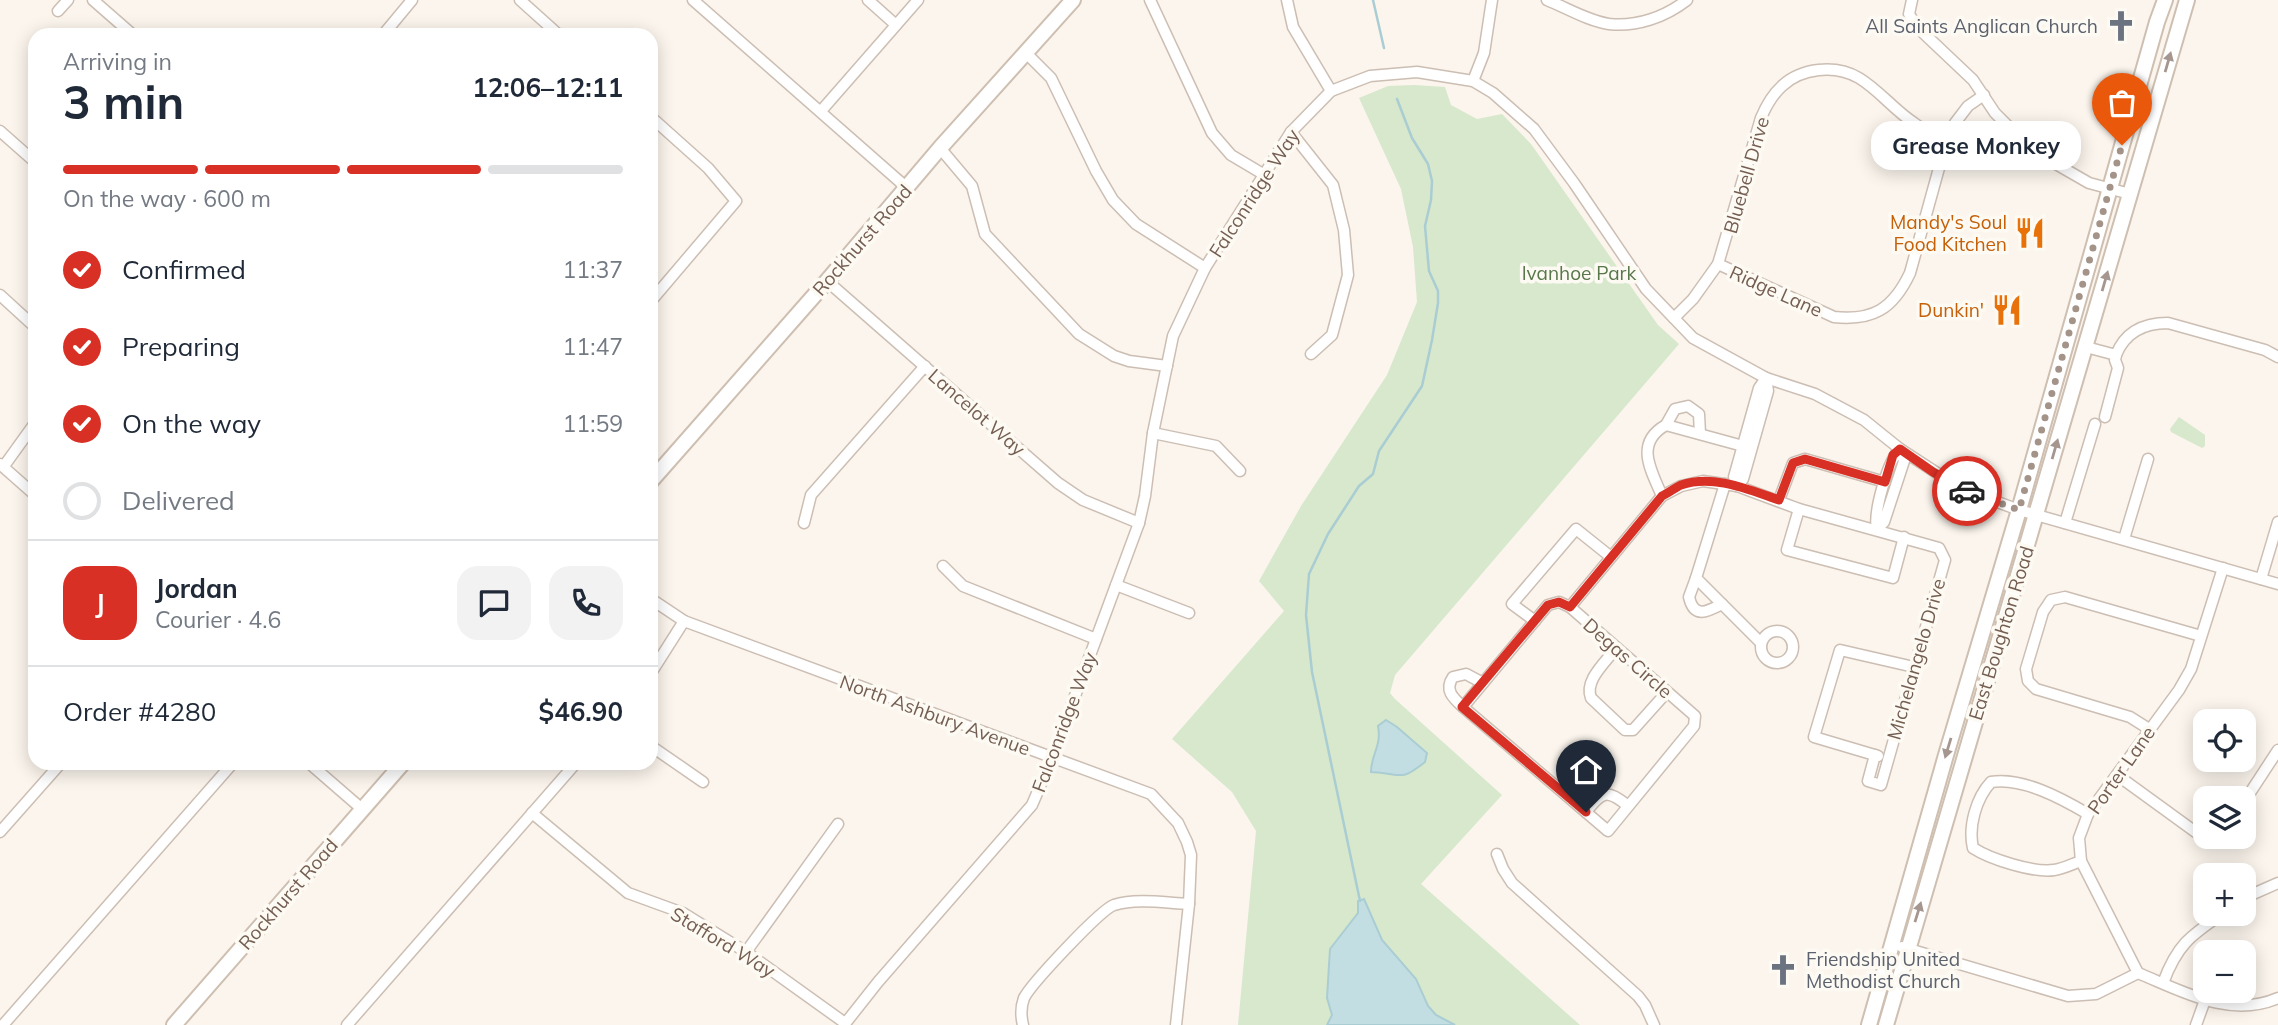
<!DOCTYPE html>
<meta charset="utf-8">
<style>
body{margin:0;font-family:Mulish,sans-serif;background:#f2f2f3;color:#1f2937;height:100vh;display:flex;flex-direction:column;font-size:26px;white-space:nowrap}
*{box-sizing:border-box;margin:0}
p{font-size:23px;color:#747a83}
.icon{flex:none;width:38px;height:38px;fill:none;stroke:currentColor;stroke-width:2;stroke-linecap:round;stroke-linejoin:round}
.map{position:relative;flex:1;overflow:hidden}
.panel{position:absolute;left:28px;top:28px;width:630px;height:742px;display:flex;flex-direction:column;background:#fff;border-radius:21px;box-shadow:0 4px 18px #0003}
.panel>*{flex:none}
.controls{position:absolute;left:2193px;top:709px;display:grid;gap:14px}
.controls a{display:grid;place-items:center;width:63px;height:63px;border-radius:14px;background:#fff;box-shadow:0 4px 18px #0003;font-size:35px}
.pin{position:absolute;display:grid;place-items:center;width:60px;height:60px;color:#fff;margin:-72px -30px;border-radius:50% 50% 50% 0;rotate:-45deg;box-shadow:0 0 7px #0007}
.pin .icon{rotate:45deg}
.courier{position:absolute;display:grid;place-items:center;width:70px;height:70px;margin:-35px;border:5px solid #d93025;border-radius:50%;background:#fff;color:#222;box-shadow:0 2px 9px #0007}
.bubble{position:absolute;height:49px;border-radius:21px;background:#fff;box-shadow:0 4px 18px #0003;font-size:23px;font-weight:700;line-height:49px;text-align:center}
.head em{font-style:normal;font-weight:700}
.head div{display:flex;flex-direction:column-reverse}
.head{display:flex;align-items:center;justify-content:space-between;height:119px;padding:0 35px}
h1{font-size:46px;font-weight:700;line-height:52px}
.bar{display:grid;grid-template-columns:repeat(4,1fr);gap:10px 7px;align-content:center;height:84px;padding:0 35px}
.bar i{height:9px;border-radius:5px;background:#e0e1e3}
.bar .active{background:#d93025}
.bar p{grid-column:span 4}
.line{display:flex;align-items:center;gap:18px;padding:0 35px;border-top:2px solid #e0e1e3}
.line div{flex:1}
.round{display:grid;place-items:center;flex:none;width:74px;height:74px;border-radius:21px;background:#f2f2f3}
ol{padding:0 35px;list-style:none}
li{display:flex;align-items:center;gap:21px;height:77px}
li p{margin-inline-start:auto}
li .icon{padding:7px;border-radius:50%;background:#d93025;color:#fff;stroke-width:4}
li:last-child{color:#747a83}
li i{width:38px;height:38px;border:4px solid #e0e1e3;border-radius:50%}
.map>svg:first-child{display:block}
</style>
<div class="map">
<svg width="2278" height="1025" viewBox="0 0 2278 1025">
<rect width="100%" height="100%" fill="#fbf5ed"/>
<g fill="#d7e8cc">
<path d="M1414,85l31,2 6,18 26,14 25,-5 29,30 127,181 21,19 -284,331 -5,18 5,6 107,96 -81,89 159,141h-342l18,-194 -24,-39 -60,-53 112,-128 -25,-30 42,-75 86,-131 30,-73 -4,-55 -12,-58 -42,-91 29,-12z"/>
<path d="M2179,417l26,18v11l-3,2 -31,-16 -1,-3z"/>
</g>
<g fill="#c3dee3" stroke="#aacdd3" stroke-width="2">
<path d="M1386,720l11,7 30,26 -2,9c-26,21 -23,11 -54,10 0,-18 11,-26 7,-46z"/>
<path d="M1364,899l18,41 34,39 12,27 8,9 19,10h-128l5,-10 -5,-17 3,-49 28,-36v-12z"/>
</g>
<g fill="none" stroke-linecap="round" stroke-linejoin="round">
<g stroke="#aacdd3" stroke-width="2.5">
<path d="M1373,0l11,48"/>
<path d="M1360,901l-48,-229 -6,-57 3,-41 19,-40 31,-48 14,-12 6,-23 43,-65 10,-46 6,-37v-12l-9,-20 -4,-45 6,-26 1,-19 -4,-17 -16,-26 -15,-39"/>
</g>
<defs>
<g id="street">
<path d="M93,0l40,35"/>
<path d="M520,0l39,35"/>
<path d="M693,0l214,188"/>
<path d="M868,0l28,25"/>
<path d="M1150,0l62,133 19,22 32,19"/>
<path d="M1287,0l6,27 38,64"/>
<path d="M1547,0c20,8 41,21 62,24 28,3 56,-7 78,-24"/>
<path d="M1912,0l-3,14 8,13 56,53 22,33 30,30 17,13 47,27 41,11"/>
<path d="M58,11l10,-11"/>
<path d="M383,35l29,-35"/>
<path d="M1026,53l25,25 45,93 17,29 23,24 69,44"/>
<path d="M1473,81l11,-28 8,-53"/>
<path d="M821,111l97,-111"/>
<path d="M651,117l57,51 28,33 -85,100"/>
<path d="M0,131l35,31"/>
<path d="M1291,132l42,53 11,45 4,45 -16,60 -21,19"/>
<path d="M940,148l32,38 13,48 94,100 35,22 15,5 38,5"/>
<path d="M1718,264l116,53c39,4 59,-8 76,-44l34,-123 11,-27 13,-17 16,-11"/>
<path d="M827,281l231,202 25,17 56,23"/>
<path d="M0,295l35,32"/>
<path d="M1674,318l19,-19 25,-35 43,-146c5,-12 11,-23 21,-32 19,-18 53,-22 77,-8 20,12 35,32 55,45 10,8 22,13 34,17"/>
<path d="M2086,347l30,8c9,-23 28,-32 52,-32l97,27 13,7"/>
<path d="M2105,417l13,-49 -3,-8 1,-5"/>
<path d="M1666,425l9,-16 13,-3 11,8 1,20"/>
<path d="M1153,433l63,13 24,25"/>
<path d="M1900,449l4,12 -20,61 -7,7c-4,-16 11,-69 23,-80z"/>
<path d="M0,464l35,31"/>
<path d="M4,466l31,-43"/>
<path d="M1725,484l-29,94 65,65"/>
<path d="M1737,486l6,-7 25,-88 -2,-13"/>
<path d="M1737,486l-3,-9 25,-89 7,-10"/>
<path d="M1662,496c-11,-26 -28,-53 4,-71l77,21"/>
<path d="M1779,500l14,-37 12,-4 80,23"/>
<path d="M1799,509l-12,41 106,28 11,-41"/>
<path d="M804,523l7,-28 114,-129"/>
<path d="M2065,523l30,-99"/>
<path d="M2124,539l24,-80"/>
<path d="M943,566l20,20 133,53"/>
<path d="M1696,578l-7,19c5,22 18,15 33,7"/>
<path d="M2261,579l17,-57"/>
<path d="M1116,585l73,28"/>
<path d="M651,599l33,22 467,173 27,29 9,19 4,13 -2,49 -13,121"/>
<path d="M1559,602l11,5 125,109 -1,10 -86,105 -145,-124 85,-102z"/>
<path d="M1570,607l92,-111 19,-10 22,-5 34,5 62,23 140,39 6,12 -64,225 -13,-4 7,-26"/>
<path d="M1535,621l-23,-17 64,-75 35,28"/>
<circle cx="1777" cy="647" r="16"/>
<path d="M1616,648c-10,14 -32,32 -25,50l34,32h8l34,-38"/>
<path d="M651,673l33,-52"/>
<path d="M1463,707c-10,-9 -19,-17 -10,-30l13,-3 17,9"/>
<path d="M2149,729l-19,-12 -94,-28 -8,-8 -2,-12 17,-57 8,-12 14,-3 136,39"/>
<path d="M651,746l52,36"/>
<path d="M1878,756l-64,-19 26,-87 74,17"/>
<path d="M309,763l53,46"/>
<path d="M2117,775l84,61 12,2 3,-2"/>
<path d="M2244,802l34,-52"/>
<path d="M1586,812c16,-21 21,-23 42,-6"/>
<path d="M532,813l96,80 55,20 63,39 99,71"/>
<path d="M0,832l61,-69"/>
<path d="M1497,854l6,15 9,14 126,113 7,9 9,20"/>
<path d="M2081,861c-9,3 -18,8 -27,9 -21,3 -64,-11 -81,-22 -5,-21 3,-50 18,-66 31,-5 70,16 97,32"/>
<path d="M2244,898l34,-15"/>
<path d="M1902,947l166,49 28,-2 42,-21c44,18 92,46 140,25"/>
<path d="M746,952l92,-128"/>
<path d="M2138,973l-57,-112 -2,-23 9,-24 91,-124 12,-21 32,-101"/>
<path d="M2163,983c14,-38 27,-47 59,-69"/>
<path d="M3,1025l230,-262"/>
<path d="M347,1025l229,-262"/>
<path d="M844,1025l34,-43 154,-177 20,-47 87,-235 6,-27 8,-63 20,-97 32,-68 86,-136 40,-41 39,-15 47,-4 56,9 20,12 41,36 40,54 72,106 47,49 73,40 49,16 49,26 36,29 60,39 59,22 259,74"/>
<path d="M1023,1025c-2,-8 -2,-19 1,-27 7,-14 76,-88 90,-93 23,-7 51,-2 75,-1"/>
<path d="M2196,1025l9,-25"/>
</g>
<g id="secondary">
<path d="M651,481l176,-200 113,-133 133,-148"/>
<path d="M174,1025l229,-262"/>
<path d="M1869,1025l77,-270 73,-245 138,-488 8,-22"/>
<path d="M1886,1025l301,-1025"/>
</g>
</defs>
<use href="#street" stroke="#ccbeb3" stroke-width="13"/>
<use href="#secondary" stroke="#cebfb1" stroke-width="18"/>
<use href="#street" stroke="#fff" stroke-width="10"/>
<use href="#secondary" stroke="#fff" stroke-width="14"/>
</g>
<defs><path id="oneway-solid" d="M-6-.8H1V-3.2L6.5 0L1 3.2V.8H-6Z" transform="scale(1.75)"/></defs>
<g fill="#a5968f">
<use href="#oneway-solid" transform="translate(2168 62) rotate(-74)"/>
<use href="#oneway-solid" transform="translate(2105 281) rotate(-74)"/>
<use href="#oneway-solid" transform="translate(2055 449) rotate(-74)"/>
<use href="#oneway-solid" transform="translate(1948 748) rotate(107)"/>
<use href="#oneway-solid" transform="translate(1918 912) rotate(-73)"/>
</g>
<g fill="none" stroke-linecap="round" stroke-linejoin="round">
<path stroke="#a39388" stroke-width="7" stroke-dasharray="0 12.6" d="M1967,491l52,19 103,-365"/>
<path stroke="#d93025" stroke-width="9" d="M1586,812l-124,-105 86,-102 11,-3 11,5 92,-111c6,-3 13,-8 19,-11 33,-11 68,5 98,15l14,-37 12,-4 80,23 8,-27 7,-6 33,23 34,19"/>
</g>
<defs>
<symbol id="church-bare" viewBox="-9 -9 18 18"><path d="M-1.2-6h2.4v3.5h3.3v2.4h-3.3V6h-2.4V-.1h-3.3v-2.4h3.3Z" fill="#6b7280" stroke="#fdfaf3" stroke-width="2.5" paint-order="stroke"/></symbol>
<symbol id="restaurant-bare" viewBox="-9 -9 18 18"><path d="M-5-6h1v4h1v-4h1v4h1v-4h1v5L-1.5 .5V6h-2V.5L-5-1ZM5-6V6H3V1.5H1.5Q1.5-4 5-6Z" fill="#e8710a" stroke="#fdfaf3" stroke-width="2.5" paint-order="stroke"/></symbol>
</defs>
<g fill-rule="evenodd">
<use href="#church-bare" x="2099" y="4" width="44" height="44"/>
<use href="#restaurant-bare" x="2008" y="211" width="44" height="44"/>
<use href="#restaurant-bare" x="1985" y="288" width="44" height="44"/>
<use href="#church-bare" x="1761" y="948" width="44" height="44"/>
</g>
<g text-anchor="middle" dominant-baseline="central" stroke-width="7" stroke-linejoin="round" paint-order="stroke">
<g font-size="19" fill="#5b616d" stroke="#fdfaf3" text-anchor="end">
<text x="2098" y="26">All Saints Anglican Church</text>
<text x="1806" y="959" text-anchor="start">Friendship United<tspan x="1806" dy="22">Methodist Church</tspan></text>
</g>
<g font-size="19" fill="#745e52" stroke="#fdfaf3">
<text transform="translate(1746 175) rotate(-74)">Bluebell Drive</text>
<text transform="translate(1254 193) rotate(-57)">Falconridge Way</text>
<text transform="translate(862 240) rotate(-49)">Rockhurst Road</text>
<text transform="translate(1776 291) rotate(24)">Ridge Lane</text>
<text transform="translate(977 412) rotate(41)">Lancelot Way</text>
<text transform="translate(2001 633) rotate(-73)">East Boughton Road</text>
<text transform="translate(1628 658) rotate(41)">Degas Circle</text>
<text transform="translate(1916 659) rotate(-74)">Michelangelo Drive</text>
<text transform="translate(935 715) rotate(20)">North Ashbury Avenue</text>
<text transform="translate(1064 722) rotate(-69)">Falconridge Way</text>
<text transform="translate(2121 770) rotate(-55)">Porter Lane</text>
<text transform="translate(288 894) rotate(-49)">Rockhurst Road</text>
<text transform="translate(723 942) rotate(31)">Stafford Way</text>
</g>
<g font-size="19" fill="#c56008" stroke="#fdfaf3" text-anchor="end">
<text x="2007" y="222">Mandy's Soul<tspan x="2007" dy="22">Food Kitchen</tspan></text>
<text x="1984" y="310">Dunkin'</text>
</g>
<g font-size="19" fill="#58784b" stroke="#fdfaf3">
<text x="1579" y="273">Ivanhoe Park</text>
</g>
</g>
</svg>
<div class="controls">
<a><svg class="icon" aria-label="locate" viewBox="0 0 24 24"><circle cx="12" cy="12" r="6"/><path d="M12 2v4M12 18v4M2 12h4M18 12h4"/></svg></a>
<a><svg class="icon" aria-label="layers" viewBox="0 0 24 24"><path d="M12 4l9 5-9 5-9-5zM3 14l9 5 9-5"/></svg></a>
<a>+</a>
<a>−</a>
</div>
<div class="pin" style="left:2122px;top:145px;background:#ea580c"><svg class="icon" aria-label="bag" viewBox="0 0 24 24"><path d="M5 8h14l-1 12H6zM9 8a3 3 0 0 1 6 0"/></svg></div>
<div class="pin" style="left:1586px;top:812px;background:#1f2937"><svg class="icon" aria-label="home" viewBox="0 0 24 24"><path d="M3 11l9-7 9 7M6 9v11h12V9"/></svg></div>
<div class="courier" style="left:1967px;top:491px"><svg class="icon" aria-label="car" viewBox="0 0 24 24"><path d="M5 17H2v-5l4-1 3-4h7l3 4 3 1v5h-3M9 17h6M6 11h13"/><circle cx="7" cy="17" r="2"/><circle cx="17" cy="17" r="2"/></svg></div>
<div class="bubble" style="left:1871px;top:121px;width:210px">Grease Monkey</div>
<section class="panel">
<div class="head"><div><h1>3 min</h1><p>Arriving in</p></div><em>12:06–12:11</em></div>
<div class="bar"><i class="active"></i><i class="active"></i><i class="active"></i><i></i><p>On the way · 600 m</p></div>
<ol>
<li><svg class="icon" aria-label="check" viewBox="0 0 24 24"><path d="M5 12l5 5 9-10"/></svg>Confirmed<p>11:37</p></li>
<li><svg class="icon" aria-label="check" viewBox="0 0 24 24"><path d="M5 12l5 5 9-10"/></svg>Preparing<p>11:47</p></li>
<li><svg class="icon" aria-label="check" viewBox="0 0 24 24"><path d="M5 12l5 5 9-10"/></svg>On the way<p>11:59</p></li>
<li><i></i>Delivered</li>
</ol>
<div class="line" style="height:126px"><b class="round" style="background:#d93025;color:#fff">J</b><div><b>Jordan</b><p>Courier · 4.6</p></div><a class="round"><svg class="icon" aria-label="chat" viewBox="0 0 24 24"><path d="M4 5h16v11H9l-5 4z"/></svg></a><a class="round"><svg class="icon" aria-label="phone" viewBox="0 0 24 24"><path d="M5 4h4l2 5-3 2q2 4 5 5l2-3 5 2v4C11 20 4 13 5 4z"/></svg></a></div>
<div class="line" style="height:91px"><div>Order #4280</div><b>$46.90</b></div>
</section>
</div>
